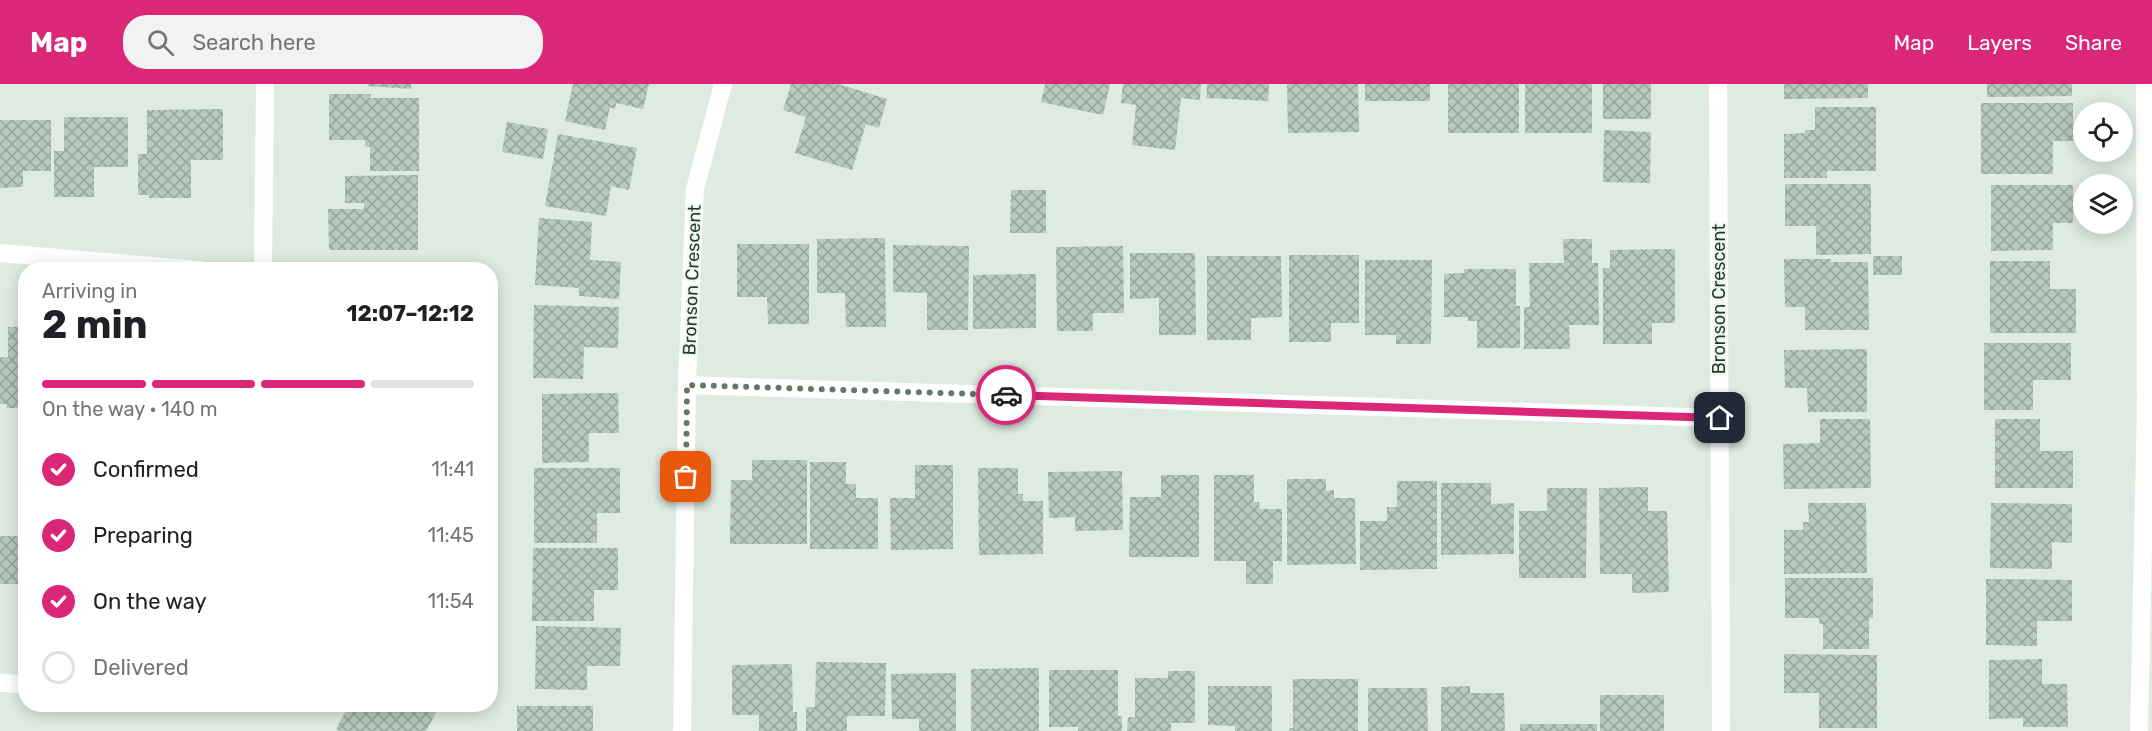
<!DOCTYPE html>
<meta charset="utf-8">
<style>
body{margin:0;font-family:Rubik,sans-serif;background:#f2f2f2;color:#202124;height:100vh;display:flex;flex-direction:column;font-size:22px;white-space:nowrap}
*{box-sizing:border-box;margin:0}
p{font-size:20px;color:#757577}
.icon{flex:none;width:33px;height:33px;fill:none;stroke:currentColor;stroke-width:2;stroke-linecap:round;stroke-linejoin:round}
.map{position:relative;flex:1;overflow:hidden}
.side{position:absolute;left:18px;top:178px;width:480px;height:450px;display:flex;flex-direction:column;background:#fff;border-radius:24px;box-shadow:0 3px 15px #0003}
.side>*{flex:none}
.buttons{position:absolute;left:2073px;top:18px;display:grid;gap:12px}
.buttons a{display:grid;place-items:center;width:60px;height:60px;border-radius:50%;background:#fff;box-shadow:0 3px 15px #0003;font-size:30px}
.pin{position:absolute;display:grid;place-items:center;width:51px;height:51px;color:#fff;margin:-26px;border-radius:12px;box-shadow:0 3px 9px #0006}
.courier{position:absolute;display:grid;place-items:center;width:60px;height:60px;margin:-30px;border:4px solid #db2777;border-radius:50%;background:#fff;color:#222;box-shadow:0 2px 8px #0007}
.head em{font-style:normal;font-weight:700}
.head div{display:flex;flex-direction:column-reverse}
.head{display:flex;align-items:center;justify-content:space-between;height:102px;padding:0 24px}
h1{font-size:39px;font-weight:700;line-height:45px}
.bar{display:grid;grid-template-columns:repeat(4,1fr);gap:9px 6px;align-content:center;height:72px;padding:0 24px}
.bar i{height:8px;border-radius:4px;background:#e0e0e0}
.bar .on{background:#db2777}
.bar p{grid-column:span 4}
ol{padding:0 24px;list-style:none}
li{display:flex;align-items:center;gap:18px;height:66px}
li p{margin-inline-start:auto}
li .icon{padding:6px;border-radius:50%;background:#db2777;color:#fff;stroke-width:4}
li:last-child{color:#757577}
li i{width:33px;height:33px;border:3px solid #e0e0e0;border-radius:50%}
header{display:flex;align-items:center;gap:36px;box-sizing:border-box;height:84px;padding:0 30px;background:#db2777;color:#fff}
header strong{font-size:28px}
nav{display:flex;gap:33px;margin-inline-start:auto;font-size:21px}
.search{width:420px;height:54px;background:#f2f2f2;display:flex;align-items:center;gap:15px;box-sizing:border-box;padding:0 21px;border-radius:24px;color:#757577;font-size:22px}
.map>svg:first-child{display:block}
</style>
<header>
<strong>Map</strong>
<div class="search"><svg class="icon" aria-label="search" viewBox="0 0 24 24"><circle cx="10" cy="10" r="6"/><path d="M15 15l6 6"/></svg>Search here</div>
<nav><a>Map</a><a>Layers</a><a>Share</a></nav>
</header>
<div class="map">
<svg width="2152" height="647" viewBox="0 0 2152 647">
<defs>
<pattern id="building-cross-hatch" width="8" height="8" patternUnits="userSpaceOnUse" patternTransform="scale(1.5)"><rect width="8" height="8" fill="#b7c9bc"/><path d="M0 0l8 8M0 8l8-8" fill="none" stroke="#94a499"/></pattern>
</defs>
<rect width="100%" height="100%" fill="#deebe1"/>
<g fill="url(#building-cross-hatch)">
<path d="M368,0h43v5l-43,-3z"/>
<path d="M573,0h76l-6,25 -27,-6 -1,6 -5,-2 -5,23 -40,-9z"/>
<path d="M791,0h47l49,15 -8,29 -13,-4 -14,46 -57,-17 11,-36 -23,-7z"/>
<path d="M1045,0h65l-7,31 -62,-13z"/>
<path d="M1123,0h78l-1,16 -19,-2 -6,52 -43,-5 4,-40 -15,-2z"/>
<path d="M1207,0h62l-1,17 -62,-3z"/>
<path d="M1287,0h71l1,48 -71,1z"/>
<rect x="1365" y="0" width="65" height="17"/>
<rect x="1448" y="0" width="71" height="49"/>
<rect x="1525" y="0" width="67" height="49"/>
<rect x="1603" y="0" width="48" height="35"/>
<path d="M1784,0h84v14l-84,1z"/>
<path d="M1987,0h85v12l-85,1z"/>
<path d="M329,10h42l-1,4h49v73h-49v-24l-5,-1v-6h-36z"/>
<path d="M1981,19h92v38h-20v33h-72z"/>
<path d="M1815,23h61v64h-49v7h-43v-44l21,-1v-3h10z"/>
<path d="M223,25v51h-32v38h-42v-3h-11v-41h9v-44z"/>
<path d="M64,33h64v50h-34v30h-40v-46h10z"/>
<path d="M0,36h51v51h-28v16l-23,1z"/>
<path d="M507,38l41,7 -5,30 -41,-7z"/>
<path d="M1604,46l47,2 -1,51 -47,-1z"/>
<path d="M558,50l79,14 -8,42 -18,-4 -5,30 -61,-10z"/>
<path d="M418,91v75h-89l-1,-41h36v-6h-19v-27z"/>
<path d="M1785,100h86v70l-55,1v-29h-31z"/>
<path d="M1991,101h82v38h-20v27l-62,1z"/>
<path d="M1011,106h35v43h-36z"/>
<path d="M539,134l53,4 -2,38 31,2 -2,37 -40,-3v-8l-44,-3z"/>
<path d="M885,154l1,89h-40l-1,-34h-28v-54z"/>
<path d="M1563,155h29v24h6l1,62h-30l1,24h-46v-42h6l-1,-44h35z"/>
<path d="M737,160h72v80h-41l-1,-27h-30z"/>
<path d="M893,161l76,1 -1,84h-41v-37l-34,-1z"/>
<path d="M1123,162l1,67h-31v18h-36l-1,-84z"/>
<path d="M1675,165v74h-23v21h-49v-76h7v-18z"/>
<path d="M1130,169h65l1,82h-37v-37l-29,1z"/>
<path d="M1289,171h70v68h-28v19h-42z"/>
<path d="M1207,172h74l1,61 -31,1v22h-44z"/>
<rect x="1873" y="172" width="29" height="19"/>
<path d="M1784,175h47v3h37l1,68h-64v-23h-20z"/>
<path d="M1365,176h67l-1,84h-35v-9h-31z"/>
<path d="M1990,177h60v28h26v44h-86z"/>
<rect x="363" y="181" width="45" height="5"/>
<path d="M1464,185h52v37h4v42h-43v-27h-9v-4h-24v-43l20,-1z"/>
<path d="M1036,190v54l-63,1v-54z"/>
<path d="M534,221l85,2 -1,41 -34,-1 -1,32 -50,-1z"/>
<path d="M26,242v82h-19v-4h-7v-47h8v-30z"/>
<path d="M1984,259h87v37h-38v30h-49z"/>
<path d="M1867,265v63h-59l-1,-24h-22l-1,-38z"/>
<path d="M618,309l1,40h-30v29l-47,1v-69z"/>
<path d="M1820,335h50l1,69 -87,1 -1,-45 37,-1z"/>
<path d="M1995,335h45v32h33v37h-78z"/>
<path d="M752,376h55v84h-77l1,-64h21z"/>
<path d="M810,378h36v22h10v14h22v51h-68z"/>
<path d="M915,381h38v84l-62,1 -1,-52h25z"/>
<path d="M534,384h86v45h-23v30h-63z"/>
<path d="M978,384h40v26h5v7h20v53l-64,1z"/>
<path d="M1122,387l1,59 -48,1v-14l-26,1 -1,-46z"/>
<path d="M1161,391h38v82h-70l1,-60h31z"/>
<path d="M1214,391h40v27h5l1,7h22v52h-9v23h-27v-23h-32z"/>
<path d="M1287,395h39v12l8,-1v8h21l1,66 -69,1z"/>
<path d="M1397,397h40v88l-77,1v-49h27v-14h10z"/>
<path d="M1441,399h50v21l23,-1v51l-73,1z"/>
<path d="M1648,403v24h19l2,81 -37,1v-19h-32l-1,-86z"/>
<path d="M1547,404h40l-1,90h-67v-67h28z"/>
<path d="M1808,419h58l1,70 -83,1v-44h19v-8h6z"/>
<path d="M1991,419l81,1v39l-20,-1v27l-62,-1z"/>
<path d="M0,452h26v84h-7v-36h-19z"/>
<path d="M533,464h85v42h-24v31h-62z"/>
<path d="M1785,494h88v40h-4v31h-46v-25h-4v-6h-34z"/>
<path d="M1986,495l86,1v41h-35v25l-51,-1z"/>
<path d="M536,542l85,2 -1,38h-33v24l-52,-1z"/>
<path d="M1784,570l93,1v73h-58v-35h-35z"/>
<path d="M2042,575v25h25l1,43h-45v-9l-34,1v-59z"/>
<path d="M816,578l70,1 -1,53h-38v15h-41v-24h9z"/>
<path d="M792,580l1,48h4v19h-38v-16h-27v-50z"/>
<path d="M1039,584v63h-68v-62z"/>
<path d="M1049,586h69v46h4v15h-44v-4h-29z"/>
<path d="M1168,587h27v52h-24v8h-44l1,-14h7v-39h33z"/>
<path d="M956,589v58h-37v-12h-27l-1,-45z"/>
<path d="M1293,595h65v52h-69v-3h4z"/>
<path d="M1208,602h64v45h-37v-5l-27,-1z"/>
<path d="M1470,602v7h34l1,38h-64v-44z"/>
<path d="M1368,604h59l1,43h-60z"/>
<rect x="1600" y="611" width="64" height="36"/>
<path d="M349,621h91l-14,26h-86l-4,-2z"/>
<rect x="517" y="622" width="76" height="25"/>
<rect x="1520" y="640" width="77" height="7"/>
</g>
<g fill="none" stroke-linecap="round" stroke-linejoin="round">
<g stroke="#fff" stroke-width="18">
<path d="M1718,0l3,647"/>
<path d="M0,169l200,17"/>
<path d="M263,186l2,-186"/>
<path d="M687,301l1033,33"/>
<path d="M0,599l26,1"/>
<path d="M682,647l5,-346 8,-196 28,-105"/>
<path d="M2139,647l7,-327 -1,-320"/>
</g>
</g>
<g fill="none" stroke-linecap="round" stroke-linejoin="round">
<path stroke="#62796a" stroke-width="6" stroke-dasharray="0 10.8" d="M686,393l1,-92 319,10"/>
<path stroke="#db2777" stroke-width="8" d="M1006,311l714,23"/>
</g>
<g text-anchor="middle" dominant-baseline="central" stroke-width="4.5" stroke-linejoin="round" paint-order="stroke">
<g font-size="18" fill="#1f3c2a" stroke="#eff7f0">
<text transform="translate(692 196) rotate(-88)">Bronson Crescent</text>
<text transform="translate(1719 215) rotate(-90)">Bronson Crescent</text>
</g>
</g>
</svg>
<div class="buttons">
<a><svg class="icon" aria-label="locate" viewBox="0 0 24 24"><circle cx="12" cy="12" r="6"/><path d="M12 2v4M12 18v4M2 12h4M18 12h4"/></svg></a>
<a><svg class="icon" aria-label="layers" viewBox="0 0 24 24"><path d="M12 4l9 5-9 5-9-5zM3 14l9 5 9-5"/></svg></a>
</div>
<div class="pin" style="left:686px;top:393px;background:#ea580c"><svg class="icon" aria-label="bag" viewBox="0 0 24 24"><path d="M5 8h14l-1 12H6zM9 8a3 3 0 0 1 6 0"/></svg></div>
<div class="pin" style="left:1720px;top:334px;background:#1f2937"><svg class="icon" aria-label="home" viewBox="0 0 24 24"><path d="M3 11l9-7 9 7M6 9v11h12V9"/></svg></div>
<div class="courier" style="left:1006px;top:311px"><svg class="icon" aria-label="car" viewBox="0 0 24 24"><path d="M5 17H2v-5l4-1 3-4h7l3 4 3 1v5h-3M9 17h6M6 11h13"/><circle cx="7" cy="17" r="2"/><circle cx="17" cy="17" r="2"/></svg></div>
<section class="side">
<div class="head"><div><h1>2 min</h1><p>Arriving in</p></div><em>12:07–12:12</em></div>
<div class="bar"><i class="on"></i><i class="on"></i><i class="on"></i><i></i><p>On the way · 140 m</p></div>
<ol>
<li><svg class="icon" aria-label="check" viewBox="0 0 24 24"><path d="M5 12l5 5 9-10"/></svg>Confirmed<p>11:41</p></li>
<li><svg class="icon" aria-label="check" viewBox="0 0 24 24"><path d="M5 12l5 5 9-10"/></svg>Preparing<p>11:45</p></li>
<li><svg class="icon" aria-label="check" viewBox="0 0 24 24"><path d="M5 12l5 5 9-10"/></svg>On the way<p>11:54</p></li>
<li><i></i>Delivered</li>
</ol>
</section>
</div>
